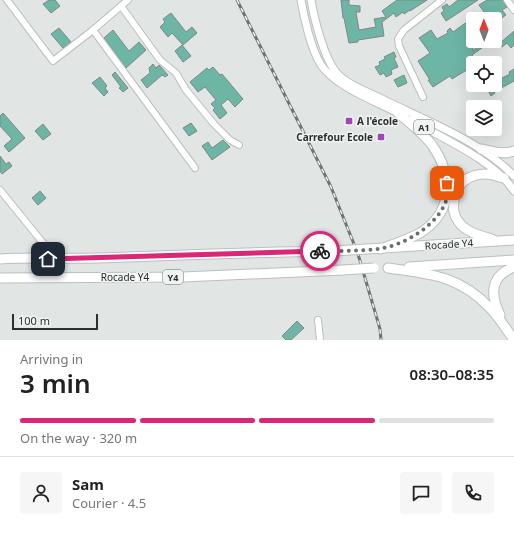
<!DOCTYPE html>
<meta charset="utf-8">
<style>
body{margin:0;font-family:"Noto Sans",sans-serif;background:#f6f6f6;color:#222;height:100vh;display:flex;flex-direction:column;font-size:15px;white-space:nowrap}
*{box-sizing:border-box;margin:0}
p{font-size:13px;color:#767676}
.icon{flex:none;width:22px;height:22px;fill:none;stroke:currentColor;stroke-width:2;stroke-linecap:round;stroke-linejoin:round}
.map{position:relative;height:340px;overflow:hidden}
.details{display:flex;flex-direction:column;background:#fff;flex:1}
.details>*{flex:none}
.needle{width:26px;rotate:359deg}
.controls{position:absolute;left:466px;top:12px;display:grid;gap:8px}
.controls a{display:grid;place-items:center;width:36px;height:36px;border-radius:4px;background:#fff;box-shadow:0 4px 16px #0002;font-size:20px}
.scale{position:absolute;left:12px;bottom:10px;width:86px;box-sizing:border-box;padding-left:4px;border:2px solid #2d2f2e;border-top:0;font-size:11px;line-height:14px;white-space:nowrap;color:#2d2f2e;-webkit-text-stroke:3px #eff3f2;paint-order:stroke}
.pin{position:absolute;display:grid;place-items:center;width:34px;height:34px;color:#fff;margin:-17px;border-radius:8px;box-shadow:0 2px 6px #0006}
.courier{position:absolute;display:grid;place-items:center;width:40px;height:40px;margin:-20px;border:3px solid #db2777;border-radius:50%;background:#fff;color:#222;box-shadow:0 1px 5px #0007}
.summary em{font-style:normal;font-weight:600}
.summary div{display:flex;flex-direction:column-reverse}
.summary{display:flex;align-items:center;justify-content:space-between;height:68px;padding:0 20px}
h1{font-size:26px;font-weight:600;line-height:30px}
.bar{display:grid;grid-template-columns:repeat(4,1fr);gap:6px 4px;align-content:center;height:48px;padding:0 20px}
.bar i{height:5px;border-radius:3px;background:#e0e0e0}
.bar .current{background:#db2777}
.bar p{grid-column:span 4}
.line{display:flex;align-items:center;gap:10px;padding:0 20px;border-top:1px solid #e0e0e0}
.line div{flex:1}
.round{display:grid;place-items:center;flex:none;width:42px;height:42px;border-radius:4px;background:#f6f6f6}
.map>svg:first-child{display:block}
</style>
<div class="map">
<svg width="514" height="340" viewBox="0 0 514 340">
<rect width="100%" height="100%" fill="#e1e6e5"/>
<g fill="#6db5a5" stroke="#828685">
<path d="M49,0h6l5,6 -9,7 -8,-9z"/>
<path d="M341,0h8v5l11,1v6h-4l3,18 17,-3 -2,-8 12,-2 -4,-6 15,-11h30l-17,11v-1l-6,4 -1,-2 -7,5 -2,-4 -12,9 2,14 -26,4v2l-9,1 -5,-25h-1z"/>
<path d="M458,0h20l-32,21 -5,-8 3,-2 -2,-4 5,-3 2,3z"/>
<path d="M487,0h16l4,7 -5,3 4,5 -11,8v-4h-6l-10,-14z"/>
<path d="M171,13l15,19 6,-5 5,6 -14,12 -11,-12 -4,4 -8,-10 5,-5 -2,-3z"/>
<path d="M467,22l6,8v21l9,-10 4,4 -14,10 5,7 -4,1 -3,5 -18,11 -2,-3 -17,11 -5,-7h2l-12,-19 12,-8 -11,-15 12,-8 6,9 11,-6 -1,-2 3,-3 3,4z"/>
<path d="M59,28l12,14 -8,6 -12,-14z"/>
<path d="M113,30l16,21 10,-9 7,8 -20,18 -22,-30z"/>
<path d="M514,31v14l-3,3 -4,-5 -5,4 -3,-3z"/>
<path d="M182,45l9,11 -8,6 -8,-11z"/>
<path d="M394,52l2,5 -2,1 4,9 -7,3 1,4 -6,3 -2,-4 -4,2 -5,-8 5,-2 -1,-3 6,-3 -1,-2z"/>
<path d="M153,64l3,4 3,-3 9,10 -3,2 -3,-2 -15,13 -6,-8 9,-7 -1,-5z"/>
<path d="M213,67l7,8 2,-1 21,25 -8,8 -7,-8 -7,6 6,8 -7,6 -7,-9 2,-2 -4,-4 5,-4 -11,-13 -7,5 -8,-10 17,-14 2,2z"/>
<path d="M514,69v12l-20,11 1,1 -4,3 -6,-11h10v-9l3,-2 2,5 10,-5 -1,-2z"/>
<path d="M115,72l13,16 -5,4 -4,-4 2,-1 -9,-12z"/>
<path d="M404,75l3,8 -9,4 -4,-7z"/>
<path d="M100,77l7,9 -2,2 3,4 -4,4 -12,-13z"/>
<path d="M3,113l22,25 -16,14 -5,-6 8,-7 -12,-13v-10z"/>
<path d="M191,123l6,8 -8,5 -6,-8z"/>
<path d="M43,124l8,10 -8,6 -8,-9z"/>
<path d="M223,140l7,7 -18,13 -10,-14 6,-4 4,6z"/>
<path d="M0,156l6,8 3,-2 3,4 -10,8 -2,-3z"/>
<path d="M40,191l6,7 -8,7 -6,-7z"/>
<path d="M297,321l7,7 -13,12h-5l-4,-4z"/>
</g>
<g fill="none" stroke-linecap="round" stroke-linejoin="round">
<defs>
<g id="minor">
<path d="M7,0l46,61 40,-31 35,-30"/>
<path d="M507,0l7,10"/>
<path d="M121,6l39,54 16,13 10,17 28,34 16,16 9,5"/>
<path d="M93,30l102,138"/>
<path d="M423,97l-24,-51 -1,-7 6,-9 38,-30"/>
<path d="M0,190l56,69"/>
<path d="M318,320l2,20"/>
</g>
<g id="major">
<path d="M301,0c3,18 10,49 20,65 16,23 57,37 81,50"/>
<path d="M311,0c3,18 13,58 25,72 10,13 35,21 50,29 43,21 94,40 128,75"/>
<path d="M411,120c31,18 84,41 103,71"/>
</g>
<g id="highway">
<path d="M481,149c11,2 22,6 33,2"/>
<path d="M492,239c-11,-3 -27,-7 -34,-18 -5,-7 -5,-13 -4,-21 2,-17 15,-26 32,-26 6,0 12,3 18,4"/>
<path d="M367,249l147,-9"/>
<path d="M380,249c14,-5 27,-9 40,-16 34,-21 33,-58 12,-88 -10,-13 -22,-22 -34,-32"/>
<path d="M0,259c32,-2 65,0 97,-1 79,-3 158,-6 237,-7"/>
<path d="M409,267l105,-7"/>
<path d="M388,268c41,6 71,7 102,40 9,9 16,21 24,32"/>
<path d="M0,278l183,-1 160,-7"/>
<path d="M500,315c-10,-21 -10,-39 14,-48"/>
</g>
</defs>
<use href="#minor" stroke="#bbbfbe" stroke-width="8"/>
<use href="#major" stroke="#bbbfbe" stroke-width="9"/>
<use href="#highway" stroke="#bbbfbe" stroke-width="11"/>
<use href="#minor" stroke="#fff" stroke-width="6"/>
<use href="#major" stroke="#fff" stroke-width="7"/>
<use href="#highway" stroke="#fff" stroke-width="9"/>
<defs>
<path id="rail" d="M237,0l94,187 27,67 22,75 1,11"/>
</defs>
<use href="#rail" stroke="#707372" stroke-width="3"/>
<use href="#rail" stroke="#eff3f2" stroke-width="1.5" stroke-dasharray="4.5" stroke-linecap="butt"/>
<defs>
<g id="highway-bridge">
<path d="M334,251l33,-2"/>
<path d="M343,270l31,-2"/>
</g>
</defs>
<use href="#highway-bridge" stroke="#bbbfbe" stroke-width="11" stroke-linecap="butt"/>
<use href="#highway-bridge" stroke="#fff" stroke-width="9"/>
</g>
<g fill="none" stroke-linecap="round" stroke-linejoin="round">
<path stroke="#6c6f6e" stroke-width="4" stroke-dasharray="0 7.2" d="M320,251c19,0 39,0 58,-2 25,-3 59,-23 68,-48 2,-6 1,-12 1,-18"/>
<path stroke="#db2777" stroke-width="5" d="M48,259l272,-8"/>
</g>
<g fill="#9f48b4" stroke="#eff3f2" stroke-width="1.5">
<rect x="345" y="117" width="8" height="8" rx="2"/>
<rect x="377" y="133" width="8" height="8" rx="2"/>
</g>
<g text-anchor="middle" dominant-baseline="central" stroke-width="3" stroke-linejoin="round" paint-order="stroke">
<g fill="#eff3f2" stroke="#676a69" stroke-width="1">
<rect x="414" y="120" width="20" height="14" rx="3"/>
<rect x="163" y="270" width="20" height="14" rx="3"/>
</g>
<g font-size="9" font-weight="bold" fill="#2d2f2e">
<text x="424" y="127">A1</text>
<text x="173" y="277">Y4</text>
</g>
<g font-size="10" font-weight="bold" fill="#2d2f2e" stroke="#eff3f2" text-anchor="start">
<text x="357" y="121">A l'école</text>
<text x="373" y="137" text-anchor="end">Carrefour Ecole</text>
</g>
<g font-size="10" fill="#2d2f2e" stroke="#eff3f2">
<text transform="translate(449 244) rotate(-4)">Rocade Y4</text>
<text x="125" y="277">Rocade Y4</text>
</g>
</g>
</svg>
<div class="controls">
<a><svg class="needle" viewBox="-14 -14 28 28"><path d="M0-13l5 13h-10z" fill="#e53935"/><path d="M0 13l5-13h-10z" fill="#767676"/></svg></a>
<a><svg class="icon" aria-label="locate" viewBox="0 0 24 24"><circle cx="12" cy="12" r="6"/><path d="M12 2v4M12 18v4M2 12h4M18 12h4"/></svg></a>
<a><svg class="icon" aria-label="layers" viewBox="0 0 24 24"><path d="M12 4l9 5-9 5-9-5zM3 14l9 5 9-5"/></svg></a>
</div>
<div class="scale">100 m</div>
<div class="pin" style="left:447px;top:183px;background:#ea580c"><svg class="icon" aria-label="bag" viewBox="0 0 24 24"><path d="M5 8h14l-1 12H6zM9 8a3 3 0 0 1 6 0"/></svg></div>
<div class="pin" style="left:48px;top:259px;background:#1f2937"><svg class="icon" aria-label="home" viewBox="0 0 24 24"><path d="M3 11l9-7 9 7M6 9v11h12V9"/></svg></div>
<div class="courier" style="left:320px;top:251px"><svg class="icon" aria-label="bike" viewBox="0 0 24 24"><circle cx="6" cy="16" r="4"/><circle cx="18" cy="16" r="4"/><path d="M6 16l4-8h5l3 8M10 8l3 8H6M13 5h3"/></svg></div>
</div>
<section class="details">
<div class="summary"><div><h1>3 min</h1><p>Arriving in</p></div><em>08:30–08:35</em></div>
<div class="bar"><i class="current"></i><i class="current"></i><i class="current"></i><i></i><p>On the way · 320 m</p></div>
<div class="line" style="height:72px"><a class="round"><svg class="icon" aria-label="person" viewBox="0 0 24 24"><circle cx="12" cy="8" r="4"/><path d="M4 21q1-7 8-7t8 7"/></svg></a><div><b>Sam</b><p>Courier · 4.5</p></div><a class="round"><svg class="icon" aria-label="chat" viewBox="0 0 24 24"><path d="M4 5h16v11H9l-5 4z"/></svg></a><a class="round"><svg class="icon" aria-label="phone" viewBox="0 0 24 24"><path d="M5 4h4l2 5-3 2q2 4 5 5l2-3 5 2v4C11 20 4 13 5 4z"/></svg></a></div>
</section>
